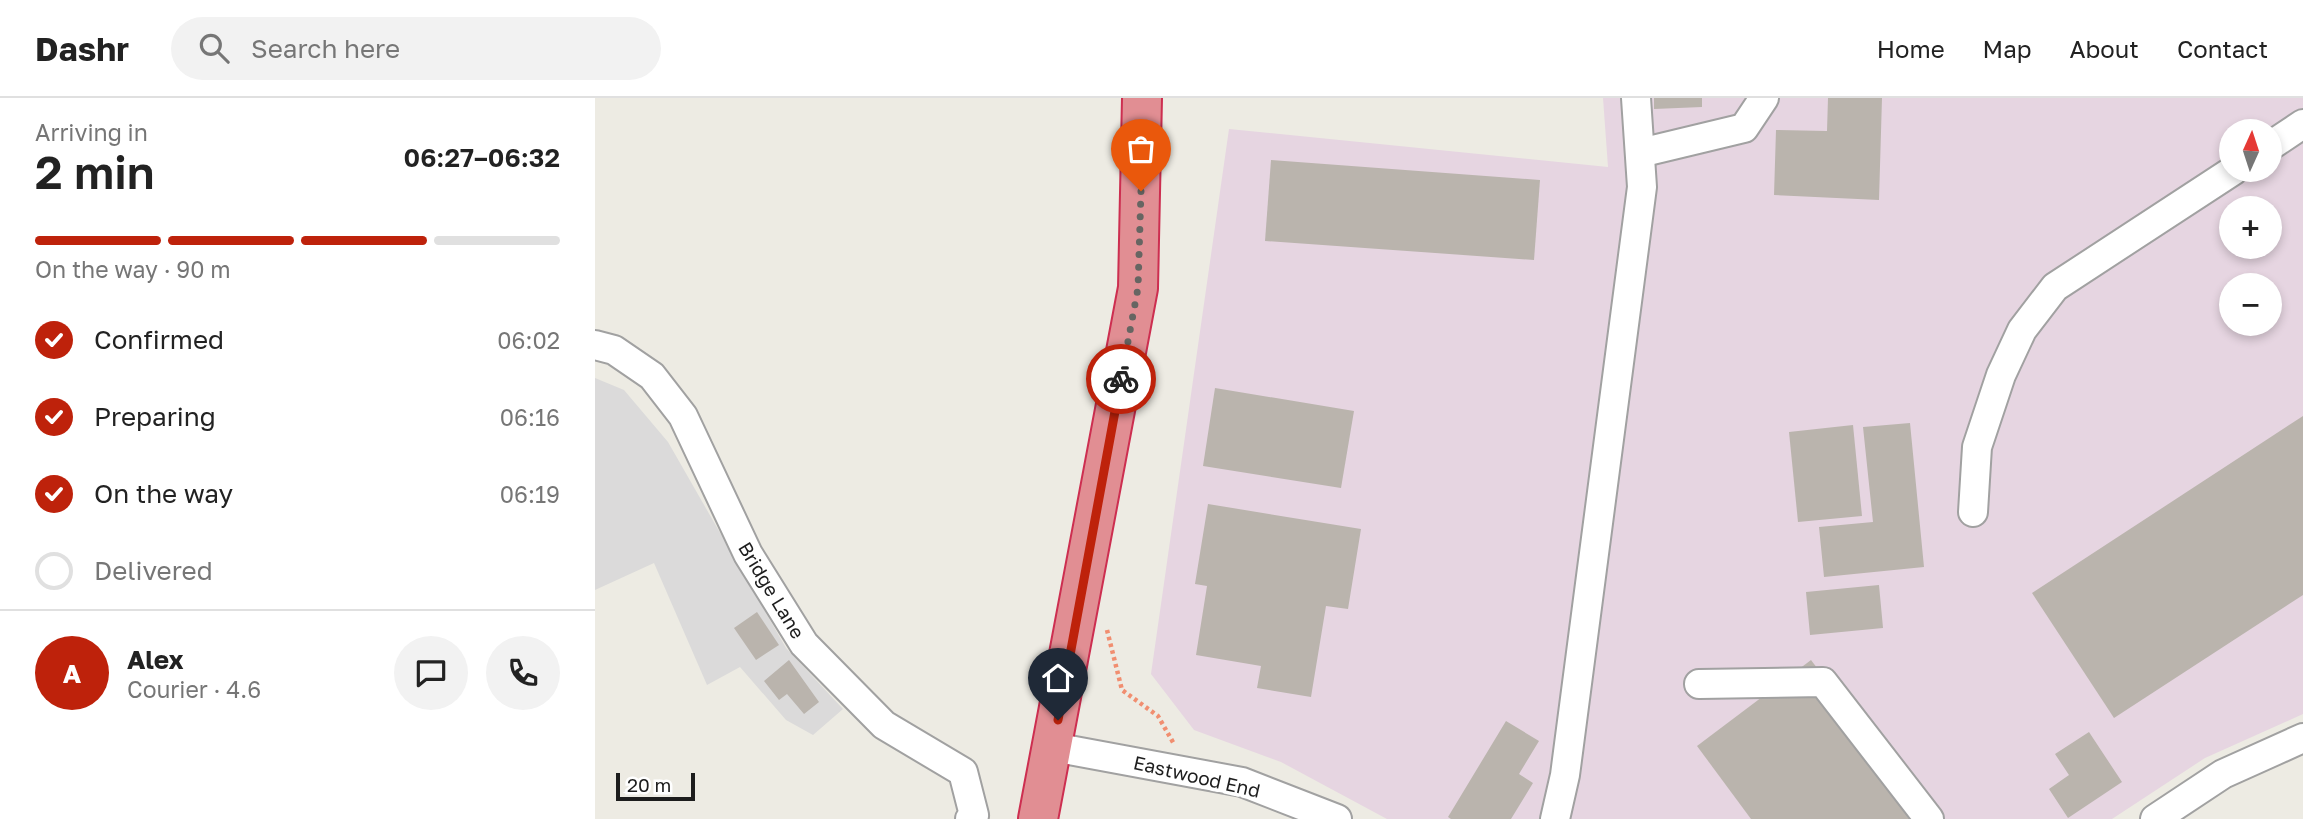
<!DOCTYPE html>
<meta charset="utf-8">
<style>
body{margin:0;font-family:"Golos Text",sans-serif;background:#f2f2f2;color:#222;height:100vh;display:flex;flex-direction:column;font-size:26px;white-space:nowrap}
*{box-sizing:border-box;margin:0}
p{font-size:23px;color:#767676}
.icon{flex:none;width:38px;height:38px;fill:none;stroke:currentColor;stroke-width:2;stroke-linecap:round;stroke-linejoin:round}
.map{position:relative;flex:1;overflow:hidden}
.side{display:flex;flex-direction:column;background:#fff;width:595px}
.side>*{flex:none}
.needle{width:46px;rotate:3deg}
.controls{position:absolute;left:1624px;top:21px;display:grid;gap:14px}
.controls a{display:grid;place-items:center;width:63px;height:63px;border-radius:50%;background:#fff;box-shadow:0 4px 10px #0003;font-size:35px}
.scale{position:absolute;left:21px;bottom:18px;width:79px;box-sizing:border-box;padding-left:7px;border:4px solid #1d1d1d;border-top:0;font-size:19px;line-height:24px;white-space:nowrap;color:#1d1d1d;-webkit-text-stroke:5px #fff;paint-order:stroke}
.pin{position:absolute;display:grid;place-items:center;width:60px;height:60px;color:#fff;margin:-72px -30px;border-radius:50% 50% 50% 0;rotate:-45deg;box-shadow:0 0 7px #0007}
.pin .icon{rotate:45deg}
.courier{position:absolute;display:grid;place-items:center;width:70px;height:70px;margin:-35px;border:5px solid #be220b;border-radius:50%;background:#fff;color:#222;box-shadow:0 2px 9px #0007}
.headline em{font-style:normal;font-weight:600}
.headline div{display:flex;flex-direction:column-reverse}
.headline{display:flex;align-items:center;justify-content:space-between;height:119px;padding:0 35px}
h1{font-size:46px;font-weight:600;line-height:52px}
.bar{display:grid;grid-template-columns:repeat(4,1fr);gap:10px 7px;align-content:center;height:84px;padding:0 35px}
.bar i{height:9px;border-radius:5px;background:#e0e0e0}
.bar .selected{background:#be220b}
.bar p{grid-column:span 4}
.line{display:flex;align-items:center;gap:18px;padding:0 35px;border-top:2px solid #e0e0e0}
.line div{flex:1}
.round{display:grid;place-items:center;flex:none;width:74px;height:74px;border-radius:37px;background:#f2f2f2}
ol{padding:0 35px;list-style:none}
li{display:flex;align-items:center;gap:21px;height:77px}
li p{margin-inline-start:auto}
li .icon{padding:7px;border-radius:50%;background:#be220b;color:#fff;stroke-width:4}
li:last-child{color:#767676}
li i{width:38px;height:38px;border:4px solid #e0e0e0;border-radius:50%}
header{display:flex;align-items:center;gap:42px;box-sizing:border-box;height:98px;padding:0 35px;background:#fff;border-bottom:2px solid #e0e0e0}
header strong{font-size:33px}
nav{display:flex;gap:38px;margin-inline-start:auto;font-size:24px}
.search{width:490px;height:63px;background:#f2f2f2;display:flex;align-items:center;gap:18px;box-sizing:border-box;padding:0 24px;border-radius:38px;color:#767676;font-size:26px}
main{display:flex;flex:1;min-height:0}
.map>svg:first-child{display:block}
</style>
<header>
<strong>Dashr</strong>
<div class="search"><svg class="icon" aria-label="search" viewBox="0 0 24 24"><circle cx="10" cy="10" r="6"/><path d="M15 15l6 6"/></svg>Search here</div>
<nav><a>Home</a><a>Map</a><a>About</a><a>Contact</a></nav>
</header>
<main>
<section class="side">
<div class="headline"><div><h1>2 min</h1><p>Arriving in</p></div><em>06:27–06:32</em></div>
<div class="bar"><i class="selected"></i><i class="selected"></i><i class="selected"></i><i></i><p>On the way · 90 m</p></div>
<ol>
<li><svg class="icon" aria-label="check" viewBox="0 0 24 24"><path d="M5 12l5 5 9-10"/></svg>Confirmed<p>06:02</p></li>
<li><svg class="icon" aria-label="check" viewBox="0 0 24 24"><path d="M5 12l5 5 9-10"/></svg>Preparing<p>06:16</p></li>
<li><svg class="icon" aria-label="check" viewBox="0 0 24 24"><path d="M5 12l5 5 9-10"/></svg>On the way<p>06:19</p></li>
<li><i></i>Delivered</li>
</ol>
<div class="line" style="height:126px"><b class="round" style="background:#be220b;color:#fff">A</b><div><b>Alex</b><p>Courier · 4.6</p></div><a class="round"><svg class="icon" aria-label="chat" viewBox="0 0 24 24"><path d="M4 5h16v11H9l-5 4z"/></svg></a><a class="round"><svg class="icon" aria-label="phone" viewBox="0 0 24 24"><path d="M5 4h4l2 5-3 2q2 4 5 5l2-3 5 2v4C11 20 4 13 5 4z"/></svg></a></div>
</section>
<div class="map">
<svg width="1708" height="721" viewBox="0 0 1708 721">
<rect width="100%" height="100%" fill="#edebe3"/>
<path fill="#dbdada" d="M0,280l29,12 44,52 118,206 57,61 -30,26 -27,-15 -46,-53 -33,18 -53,-122 -59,27z"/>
<path fill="#e6d5e1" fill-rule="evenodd" d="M1008,0h700v616l-98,44 -93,61h-725l-106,-57 -87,-32 -43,-56 78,-545 379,38zM1636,33h39v39h-39zM1636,110h39v39h-39zM1636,187h39v39h-39z"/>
<g fill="#bab4ad">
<path d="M1059,0h48v9l-48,2z"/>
<path d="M1233,0h54l-3,102 -105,-5 2,-65 51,1z"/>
<path d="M676,62l269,20 -6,80 -269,-19z"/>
<path d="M620,290l139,23 -13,77 -138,-22z"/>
<path d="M1708,318v179l-189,123 -82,-125z"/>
<path d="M1315,325l14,144 -100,10 -5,-50 54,-5 -10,-95z"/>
<path d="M1258,327l9,91 -64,6 -9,-90z"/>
<path d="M613,406l153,25 -13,80 -22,-3 -15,91 -54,-9 4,-22 -65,-11 11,-69 -12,-2z"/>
<path d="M1284,487l4,43 -73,7 -4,-43z"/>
<path d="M162,514l22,33 -23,15 -22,-32z"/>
<path d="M194,562l30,42 -15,12 -17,-20 -8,6 -15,-19z"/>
<path d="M1216,562l112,148 -14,11h-158l-54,-73z"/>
<path d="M911,623l33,20 -20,33 14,9 -22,36h-60l-3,-2z"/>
<path d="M1494,634l33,50 -54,36 -19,-29 20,-14 -14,-21z"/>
</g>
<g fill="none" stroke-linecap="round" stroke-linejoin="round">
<defs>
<g id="minor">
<path d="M1675,48l33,-22"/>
<path d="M1045,55l104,-25 20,-30"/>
<path d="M0,247l19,5 38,26 31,40 65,138 56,90 80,81 79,47 11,43 -4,4"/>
<path d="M1378,414l4,-65 24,-72 21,-45 33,-43 179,-117"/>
<path d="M1104,586l124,-2 106,137"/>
<path d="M458,649l189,35 95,37"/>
<path d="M960,721l10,-44 77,-588 -6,-89"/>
<path d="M1560,721l68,-45 80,-36"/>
</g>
<path id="highway" d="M443,721l100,-531 4,-190"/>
</defs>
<use href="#minor" stroke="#a1a1a1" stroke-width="32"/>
<use href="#highway" stroke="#cd2e50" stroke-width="42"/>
<path stroke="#f18e70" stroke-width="4.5" stroke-dasharray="3.5 3.5" stroke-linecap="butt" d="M512,532l15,60 36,26 16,28"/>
<use href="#minor" stroke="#fff" stroke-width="28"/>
<use href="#highway" stroke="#e18e93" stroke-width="38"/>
</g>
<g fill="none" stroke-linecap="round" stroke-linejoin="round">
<path stroke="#666562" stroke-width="7" stroke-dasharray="0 12.6" d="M526,281l17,-91 3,-97"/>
<path stroke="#be220b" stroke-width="9" d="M463,622l63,-341"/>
</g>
<g text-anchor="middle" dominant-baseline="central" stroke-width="7" stroke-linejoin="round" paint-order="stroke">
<g font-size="19" fill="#1d1d1d" stroke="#fff">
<text transform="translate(177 492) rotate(59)">Bridge Lane</text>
<text transform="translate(602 678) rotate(13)">Eastwood End</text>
</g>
</g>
</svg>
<div class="controls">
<a><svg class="needle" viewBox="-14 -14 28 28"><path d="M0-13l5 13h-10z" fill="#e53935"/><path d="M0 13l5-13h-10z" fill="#767676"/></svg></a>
<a>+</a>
<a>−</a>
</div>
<div class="scale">20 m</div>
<div class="pin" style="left:546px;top:93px;background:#ea580c"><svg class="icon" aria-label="bag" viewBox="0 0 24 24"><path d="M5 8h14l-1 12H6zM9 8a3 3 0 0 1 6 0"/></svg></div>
<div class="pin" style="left:463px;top:622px;background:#1f2937"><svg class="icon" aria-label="home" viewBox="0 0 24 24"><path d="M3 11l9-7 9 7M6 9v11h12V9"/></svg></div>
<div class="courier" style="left:526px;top:281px"><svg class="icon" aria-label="bike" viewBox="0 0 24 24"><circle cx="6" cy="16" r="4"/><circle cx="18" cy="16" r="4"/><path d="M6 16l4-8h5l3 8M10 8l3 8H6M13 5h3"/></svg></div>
</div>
</main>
